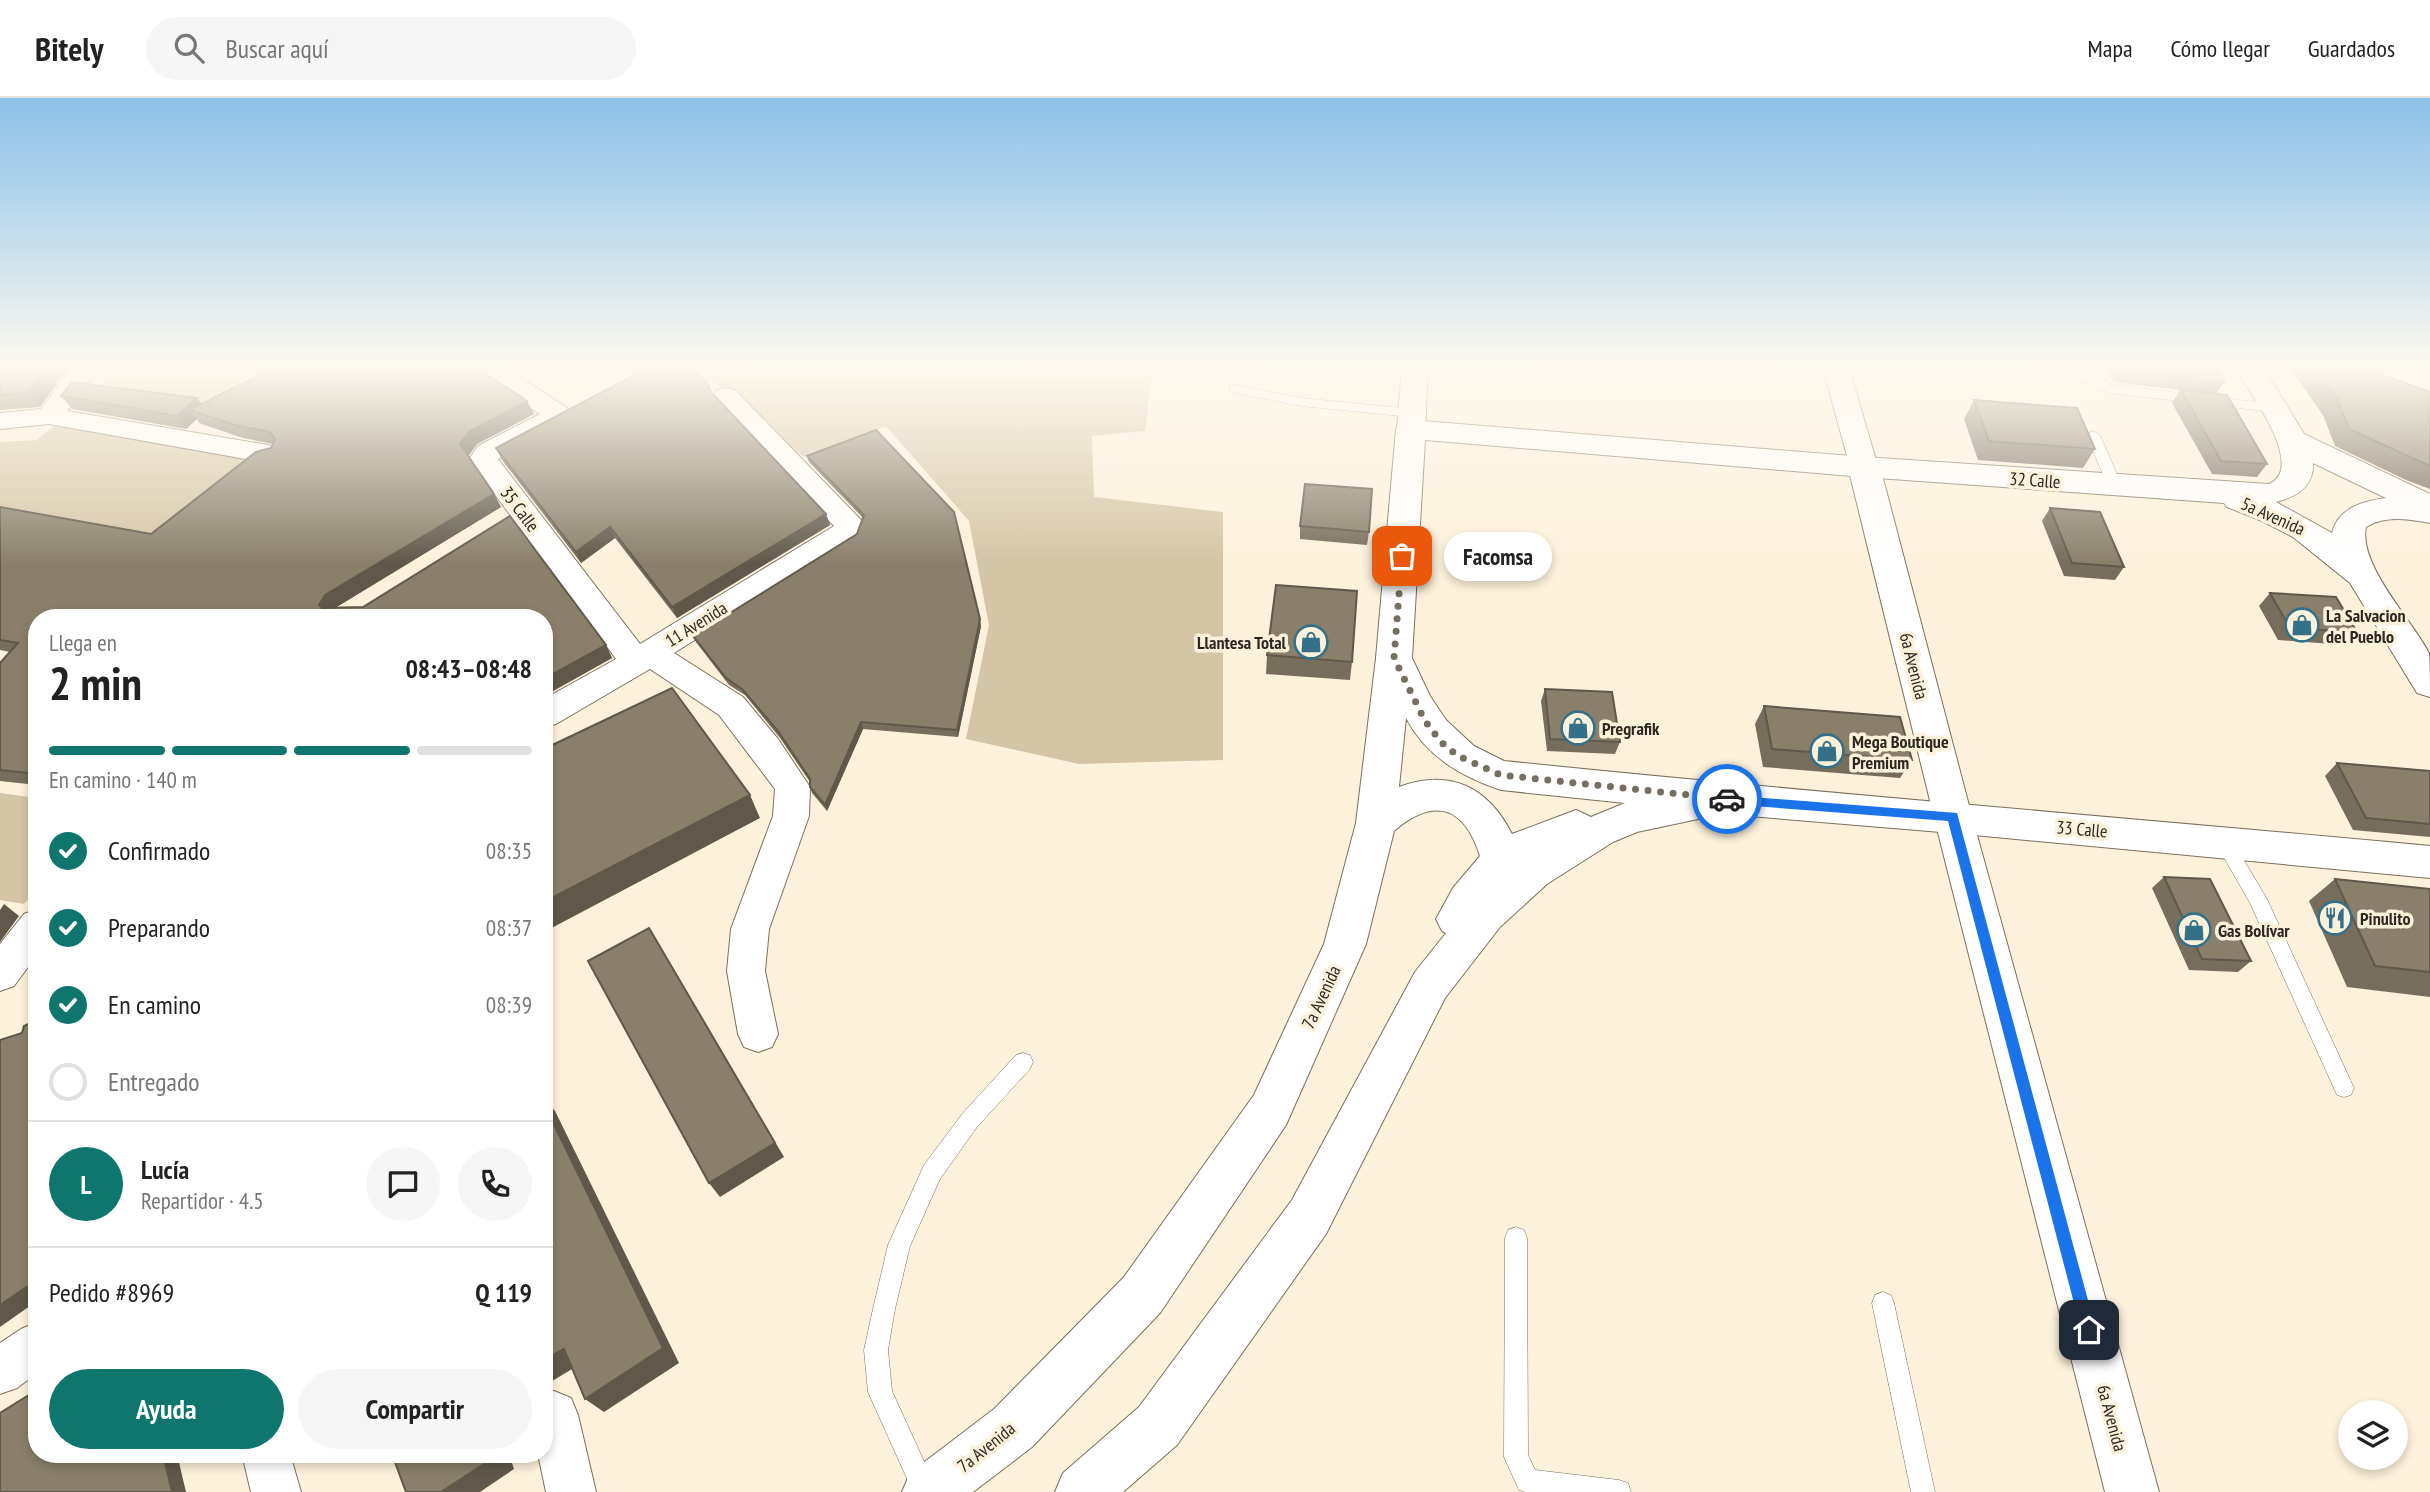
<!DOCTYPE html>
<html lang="es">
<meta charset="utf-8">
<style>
body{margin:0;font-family:"PT Sans Narrow",sans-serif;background:#f6f6f6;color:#222;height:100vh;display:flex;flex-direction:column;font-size:26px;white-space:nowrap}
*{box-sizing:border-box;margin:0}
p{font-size:23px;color:#767676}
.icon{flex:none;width:38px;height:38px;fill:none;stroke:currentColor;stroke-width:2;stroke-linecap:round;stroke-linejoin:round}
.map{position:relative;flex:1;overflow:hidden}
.details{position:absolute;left:28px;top:511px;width:525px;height:854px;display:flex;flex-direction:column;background:#fff;border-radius:28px;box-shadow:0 4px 10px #0003}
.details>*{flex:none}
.tools{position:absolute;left:2338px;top:1302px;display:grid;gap:14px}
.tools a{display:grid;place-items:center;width:70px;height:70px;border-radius:50%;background:#fff;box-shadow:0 4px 10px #0003;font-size:35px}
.pin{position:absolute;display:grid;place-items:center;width:60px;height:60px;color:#fff;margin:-30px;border-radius:14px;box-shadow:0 4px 10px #0006}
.courier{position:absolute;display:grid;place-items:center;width:70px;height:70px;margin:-35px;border:5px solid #1a73e8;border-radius:50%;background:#fff;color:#222;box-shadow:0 2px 9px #0007}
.bubble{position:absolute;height:49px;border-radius:24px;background:#fff;box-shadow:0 4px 10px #0003;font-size:23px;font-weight:600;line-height:49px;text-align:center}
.overview em{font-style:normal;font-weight:600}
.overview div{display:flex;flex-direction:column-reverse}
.overview{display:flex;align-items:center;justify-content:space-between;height:119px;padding:0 21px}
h1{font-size:46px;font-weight:600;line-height:52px}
.bar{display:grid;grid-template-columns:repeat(4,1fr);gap:10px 7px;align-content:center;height:84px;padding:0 21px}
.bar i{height:9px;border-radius:5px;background:#e0e0e0}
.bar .on{background:#0f766e}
.bar p{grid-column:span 4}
.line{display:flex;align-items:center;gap:18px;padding:0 21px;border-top:2px solid #e0e0e0}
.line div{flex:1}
.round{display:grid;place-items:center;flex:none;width:74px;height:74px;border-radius:37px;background:#f6f6f6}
ol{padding:0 21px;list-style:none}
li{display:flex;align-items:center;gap:21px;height:77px}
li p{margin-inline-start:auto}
li .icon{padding:7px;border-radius:50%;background:#0f766e;color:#fff;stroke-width:4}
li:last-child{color:#767676}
li i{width:38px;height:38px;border:4px solid #e0e0e0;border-radius:50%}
.action{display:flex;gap:14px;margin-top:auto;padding:14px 21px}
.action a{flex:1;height:80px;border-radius:42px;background:#0f766e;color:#fff;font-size:28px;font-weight:600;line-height:80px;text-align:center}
.action a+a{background:#f6f6f6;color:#222}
header{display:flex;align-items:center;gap:42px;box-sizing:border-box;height:98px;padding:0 35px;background:#fff;border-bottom:2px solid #e0e0e0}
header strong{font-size:33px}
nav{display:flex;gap:38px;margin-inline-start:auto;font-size:24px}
.search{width:490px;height:63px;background:#f6f6f6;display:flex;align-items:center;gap:18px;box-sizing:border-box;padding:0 24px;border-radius:38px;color:#767676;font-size:26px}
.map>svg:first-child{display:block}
</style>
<header>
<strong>Bitely</strong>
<div class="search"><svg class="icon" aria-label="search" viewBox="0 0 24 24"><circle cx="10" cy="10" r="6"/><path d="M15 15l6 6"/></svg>Buscar aquí</div>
<nav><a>Mapa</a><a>Cómo llegar</a><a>Guardados</a></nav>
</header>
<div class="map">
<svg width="2430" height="1394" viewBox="0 0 2430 1394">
<rect width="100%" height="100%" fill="#fcf1db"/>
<g fill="#d4c5a6">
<path d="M117,270h144l-50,39 -114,-17z"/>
<path d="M698,270h455l-8,63 -53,5 2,61 129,15v248l-144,4 -113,-25 23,-114 -20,-104 -83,-95 -83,31z"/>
<path d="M58,324l201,34 -107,89 -152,-30v-73l37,-2z"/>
<path d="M0,695l37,5v91l-13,15 -24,-4z"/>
</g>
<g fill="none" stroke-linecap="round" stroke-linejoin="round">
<defs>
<g id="service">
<path d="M2024,270c32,0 60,1 89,17l160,19 7,4 -7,4 -163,-19 -33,-14 -47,-7z"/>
<path d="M1235,287l66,13 111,11 7,4 -7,4 -111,-11 -71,-14v-6z"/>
<path d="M2093,333l7,4 22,51 -2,3h-10l-2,-3 -22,-51z"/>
<path d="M2224,737l6,2 37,62 87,189 -3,7 -7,2 -7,-2 -87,-192 -35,-61 3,-5z"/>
<path d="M1023,955l7,2 3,7 -3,7 -53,58 -37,52 -30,67 -15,63 -7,41 4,41 46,101h-25l-45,-100 -4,-42 9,-41 15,-64 36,-80 39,-52 53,-58z"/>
<path d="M1516,1129l8,3 3,8 1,217 7,15 84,10 9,3 3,9h-106l-6,-2 -15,-33 1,-219 3,-8z"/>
<path d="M1883,1194l8,3 3,8 41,189h-24l-39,-189 3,-8z"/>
</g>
<g id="minor">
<path d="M72,270h27l-32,43 201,34 10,3 4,6 -4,6 -10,3 -219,-39 -49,5v-16l41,-4z"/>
<path d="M473,270h32l61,39 4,6 -4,10 -68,36 142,185 194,-118 -117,-124 -4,-6 4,-6 9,-2 9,2 129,133 -7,15 -183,115 69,44 35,42 32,48 -1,29 -40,113 -4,42 13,63 -6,13 -14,5 -14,-5 -6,-13 -11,-63 4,-42 42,-113 2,-27 -56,-74 -69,-46 -94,55 -12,3v-28l72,-40 -147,-200 9,-13 62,-32 -63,-40z"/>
<path d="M1402,270h26l-3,61 -4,6 -10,3 -10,-3 -4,-6z"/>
<path d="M1823,270h26l29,99 -4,6 -10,3 -10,-3 -4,-6z"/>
<path d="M37,811v46l-23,31 -14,5v-47l24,-30z"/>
<path d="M37,1224v51l-20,15 -17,6v-51l21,-14z"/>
<path d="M554,1293l17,7 7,17 18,77h-50l-8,-38h6v-59z"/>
<path d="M242,1356h48l11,38h-50z"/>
</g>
<path id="tertiary" d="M1864,359l11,3 5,7 92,350 187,675h-54l-171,-675 -86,-350 5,-7z"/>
<path id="secondary" d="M2235,270h29l40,66 126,60v29c-22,-4 -44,-8 -64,4 -8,38 47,94 63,126 1,11 1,32 1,44l-13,-4 -67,-110 -57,-46 -31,-16 -35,-14 -3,-4 -360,-26 -439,-37 -13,218 18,38 16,24 28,26 30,15c308,32 617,56 926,85v32l-477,-45 -252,-21 -3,7 -61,13 -24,10 -66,42 -47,43 -55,71 -119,236 -149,211 -54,47h-68l8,-19 76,-66 153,-207 123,-228 31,-39 -4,-2 -6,-12 17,-31 27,-32c-16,-51 -47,-59 -86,-25l-28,113 -80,181 -126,188 -128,134 -59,45h-71l8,-19 84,-64 130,-132 130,-182 70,-151 32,-121 20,-165 20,-229 4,-7 11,-2 453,37 405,27c38,-17 -20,-93 -34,-116zM2313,365l73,35c-23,3 -48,10 -54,35l-56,-31c20,-5 38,-15 37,-39zM1406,620c21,39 54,58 95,72l124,13 -34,14 -15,-7 -64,24c-24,-47 -62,-66 -113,-47z"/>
</defs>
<use href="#service" stroke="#7a705c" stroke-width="1"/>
<use href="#minor" stroke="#7a705c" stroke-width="2"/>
<use href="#tertiary" stroke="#7a705c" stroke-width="2"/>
<use href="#secondary" stroke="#7a705c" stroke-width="2"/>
<use href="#service" fill="#fff" fill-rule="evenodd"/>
<use href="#minor" fill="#fff" fill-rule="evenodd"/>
<use href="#tertiary" fill="#fff" fill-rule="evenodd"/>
<use href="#secondary" fill="#fff" fill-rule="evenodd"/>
</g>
<g fill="#766d5c">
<path d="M0,270h68l-28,39 -40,3z"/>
<path d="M273,270h204l50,33 7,13 -57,30 -9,12 26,38 7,13 -166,101 28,-1 147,-91 96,129 6,13 -68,38v-78h-507v167l-37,-4v-118l10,-11 -10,-2v-143l151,27 105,-82 15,-4 2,-4 -30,-6 -44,-15 -2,-4 -11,10 -114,-20 -11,-13 11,-14 125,16 5,6z"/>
<path d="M2106,270h111l7,14 -8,12 51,70 -10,13 -45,-3 -40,-71 8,-13 -66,-8z"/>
<path d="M2290,270h74l66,24v97l-24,-9 -71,-34 -12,-31z"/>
<path d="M711,294l115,122 4,11 -153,93 -62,-80 -34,25 -79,-103 -6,-12z"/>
<path d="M1974,302l121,49 -12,19 -105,-8 -14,-41z"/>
<path d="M807,358l174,170 -23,111 -95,-8 -36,82 -15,-18 -2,-6v-5l-30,-44 -35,-43 -16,-10 -33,-43 -3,-6 164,-102 6,-16 -54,-56z"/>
<path d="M2050,410l74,59 -9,13 -51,-4 -22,-55z"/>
<path d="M1300,428l69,6 -2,13 -67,-6z"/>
<path d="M2270,495l87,39 -12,13 -67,-5 -19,-34z"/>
<path d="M1267,557l85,7 -2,18 -84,-6z"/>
<path d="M1545,591l75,53 -5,12 -68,-3 -6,-50z"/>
<path d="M1764,608l148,54 -12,18 -137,-11 -8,-43z"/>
<path d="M2337,665l93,8v66l-77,-7 -28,-54z"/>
<path d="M2164,779l87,84 -13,11 -49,-2 -37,-82z"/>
<path d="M2335,781l95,10v108l-83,-10 -38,-86z"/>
</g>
<g fill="#60594b">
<path d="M46,270h22l-28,39 -12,-15z"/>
<path d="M197,300l9,12h-16l7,9 -11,10 -9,-13z"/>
<path d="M527,303l7,13 -57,30 -10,14 -7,-14 10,-13z"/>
<path d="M494,396l7,13 -166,101 -6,10 -10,-13 6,-10z"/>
<path d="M826,416l4,11 -153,93 -5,-11z"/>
<path d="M610,429l5,11 -34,25 -5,-11z"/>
<path d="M286,513l5,7h-18z"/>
<path d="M980,521l1,7 -23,111 -1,-7z"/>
<path d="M606,547l6,13 -68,38v-17z"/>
<path d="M861,624l2,7 -36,82 -2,-6z"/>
<path d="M750,697l10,23 -216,114v-30z"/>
<path d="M4,806l15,12 -19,26v-32z"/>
<path d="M649,830l135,229 -64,40 -11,-14z"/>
<path d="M544,1000l11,13 124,252 -75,49 -19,-13z"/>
<path d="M37,1182v21l-37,26v-22z"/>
<path d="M564,1251l18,14 -38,23v-26z"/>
<path d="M163,1356h14l9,38h-14z"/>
<path d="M491,1356h18l5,15 -34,23h-39z"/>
</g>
<g fill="#897f6b" stroke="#60594b" stroke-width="2">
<path d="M0,270h46l-18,24 -28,3z"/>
<path d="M273,270h204l50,33 -57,30 -10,13 34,50 -169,101 -6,10 3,3 41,-1 147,-91 96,129 -62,34v-61h-256l-2,-7 -13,7h-236v156l-37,-4v-107l18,-20 -18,-3v-133l151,27 105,-82 15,-4 4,-9 -5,-7 -36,-7 -44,-15z"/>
<path d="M648,270h42l17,15 4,9 115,122 -154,93 -62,-80 -34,25 -80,-104z"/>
<path d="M2121,270h96l7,14 -102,-12z"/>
<path d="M2315,270h49l66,24v74l-81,-37 -13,-32z"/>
<path d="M72,284l125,16 -20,18 -116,-20z"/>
<path d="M2181,292l46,5 40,69 -46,-3z"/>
<path d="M1974,302l103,8 18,41 -106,-8z"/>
<path d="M876,332l78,82 26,107 -23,111 -96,-8 -36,83 -15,-18v-8l-32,-48 -36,-42 -16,-11 -33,-42 164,-102 7,-19 -57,-59z"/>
<path d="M1305,386l67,5 -3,43 -69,-6z"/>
<path d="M2050,410l50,4 24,55 -52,-4z"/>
<path d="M1276,487l81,6 -5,71 -85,-7z"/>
<path d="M2270,495l66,4 21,35 -67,-4z"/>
<path d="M672,590l78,107 -206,107v-153z"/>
<path d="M1545,591l67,3 8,50 -70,-3z"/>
<path d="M1764,608l136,11 12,43 -140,-11z"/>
<path d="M2337,665l93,8v53l-64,-6z"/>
<path d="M2164,779l46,2 41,82 -49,-2z"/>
<path d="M2335,781l95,10v83l-55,-6z"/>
<path d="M649,830l126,215 -66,40 -121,-222z"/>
<path d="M37,922v260l-37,25v-265l22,-7 2,-7z"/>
<path d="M544,1006l119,244 -78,51 -21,-50 -20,11v-37l5,-3 -5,-12z"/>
<path d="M37,1292v64h126l9,38h-172v-79z"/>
<path d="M392,1356h99l2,4 -52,34h-35z"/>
</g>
<linearGradient id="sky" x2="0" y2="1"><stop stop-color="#8bc0e8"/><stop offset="0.58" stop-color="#fef9ef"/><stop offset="1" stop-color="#fef9ef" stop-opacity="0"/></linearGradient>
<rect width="2430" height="466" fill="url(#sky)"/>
<path fill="#1a73e8" d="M1727,697l230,18 139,517 -2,5 -5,2 -5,-2 -3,-5 -133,-509 -221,-17 -6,-5z"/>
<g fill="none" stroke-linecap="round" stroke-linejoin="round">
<path stroke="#756e61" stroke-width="7" stroke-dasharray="0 12.6" d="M1402,458l-8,102 31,63 16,21 17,14 43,19 226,24"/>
</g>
<defs>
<symbol id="shop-ring" viewBox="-11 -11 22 22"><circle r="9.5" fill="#fcf1db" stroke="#347188" stroke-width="1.5"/><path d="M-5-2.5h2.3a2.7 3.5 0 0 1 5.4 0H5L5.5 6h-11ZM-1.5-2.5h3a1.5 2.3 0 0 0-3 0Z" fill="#347188"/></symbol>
<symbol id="restaurant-ring" viewBox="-11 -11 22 22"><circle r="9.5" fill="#fcf1db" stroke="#347188" stroke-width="1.5"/><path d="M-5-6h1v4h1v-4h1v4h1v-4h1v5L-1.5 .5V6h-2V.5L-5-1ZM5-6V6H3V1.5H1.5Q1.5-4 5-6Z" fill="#347188"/></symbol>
</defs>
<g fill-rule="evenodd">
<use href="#shop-ring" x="2283" y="508" width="38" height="38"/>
<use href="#shop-ring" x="1292" y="525" width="38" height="38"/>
<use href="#shop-ring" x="1559" y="611" width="38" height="38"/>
<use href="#shop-ring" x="1808" y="634" width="38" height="38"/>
<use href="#restaurant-ring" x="2316" y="801" width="38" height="38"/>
<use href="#shop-ring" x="2175" y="813" width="38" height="38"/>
</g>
<g text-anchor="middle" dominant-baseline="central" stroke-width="7" stroke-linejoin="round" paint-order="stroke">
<g font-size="18" fill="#2c2820" stroke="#fcf1db">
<text transform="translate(2035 382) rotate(4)">32 Calle</text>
<text transform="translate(520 411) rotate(53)">35 Calle</text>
<text transform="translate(2273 418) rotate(24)">5a Avenida</text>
<text transform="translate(696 526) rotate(-32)">11 Avenida</text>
<text transform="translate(1914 568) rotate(76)">6a Avenida</text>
<text transform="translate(2082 731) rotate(5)">33 Calle</text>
<text transform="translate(1321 899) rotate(-65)">7a Avenida</text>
<text transform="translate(2112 1320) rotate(75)">6a Avenida</text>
<text transform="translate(986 1349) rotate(-39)">7a Avenida</text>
</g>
<g font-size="18" font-weight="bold" fill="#2c2820" stroke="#fcf1db" text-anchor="start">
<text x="2326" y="517">La Salvacion<tspan x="2326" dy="21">del Pueblo</tspan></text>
<text x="1286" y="544" text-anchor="end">Llantesa Total</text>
<text x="1602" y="630">Pregrafik</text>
<text x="1852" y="643">Mega Boutique<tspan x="1852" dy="21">Premium</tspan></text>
<text x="2360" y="820">Pinulito</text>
<text x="2218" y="832">Gas Bolívar</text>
</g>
</g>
</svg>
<div class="tools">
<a><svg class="icon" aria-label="layers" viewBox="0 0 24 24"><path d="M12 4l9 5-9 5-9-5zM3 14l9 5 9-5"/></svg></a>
</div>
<div class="pin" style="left:1402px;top:458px;background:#ea580c"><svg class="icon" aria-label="bag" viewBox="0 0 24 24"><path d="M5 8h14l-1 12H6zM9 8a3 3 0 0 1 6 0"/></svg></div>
<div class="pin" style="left:2089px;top:1232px;background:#1f2937"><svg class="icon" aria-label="home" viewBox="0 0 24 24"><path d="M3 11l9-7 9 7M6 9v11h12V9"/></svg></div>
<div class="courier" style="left:1727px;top:701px"><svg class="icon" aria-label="car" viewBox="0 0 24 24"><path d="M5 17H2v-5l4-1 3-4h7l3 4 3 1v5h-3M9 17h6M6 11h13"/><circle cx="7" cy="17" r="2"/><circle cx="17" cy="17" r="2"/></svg></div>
<div class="bubble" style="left:1444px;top:434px;width:108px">Facomsa</div>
<section class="details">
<div class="overview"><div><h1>2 min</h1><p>Llega en</p></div><em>08:43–08:48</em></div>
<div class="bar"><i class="on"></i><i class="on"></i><i class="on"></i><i></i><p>En camino · 140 m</p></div>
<ol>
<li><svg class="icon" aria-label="check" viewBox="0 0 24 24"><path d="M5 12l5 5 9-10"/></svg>Confirmado<p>08:35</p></li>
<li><svg class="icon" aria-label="check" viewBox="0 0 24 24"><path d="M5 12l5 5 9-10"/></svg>Preparando<p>08:37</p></li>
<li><svg class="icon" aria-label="check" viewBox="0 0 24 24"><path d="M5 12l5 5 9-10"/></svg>En camino<p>08:39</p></li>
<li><i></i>Entregado</li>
</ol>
<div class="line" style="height:126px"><b class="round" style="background:#0f766e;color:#fff">L</b><div><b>Lucía</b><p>Repartidor · 4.5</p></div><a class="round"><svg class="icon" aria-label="chat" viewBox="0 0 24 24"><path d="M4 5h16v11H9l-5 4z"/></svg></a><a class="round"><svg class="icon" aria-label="phone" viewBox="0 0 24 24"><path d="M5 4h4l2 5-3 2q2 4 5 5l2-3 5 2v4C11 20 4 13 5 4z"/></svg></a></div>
<div class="line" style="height:91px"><div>Pedido #8969</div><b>Q 119</b></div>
<div class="action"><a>Ayuda</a><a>Compartir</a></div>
</section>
</div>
